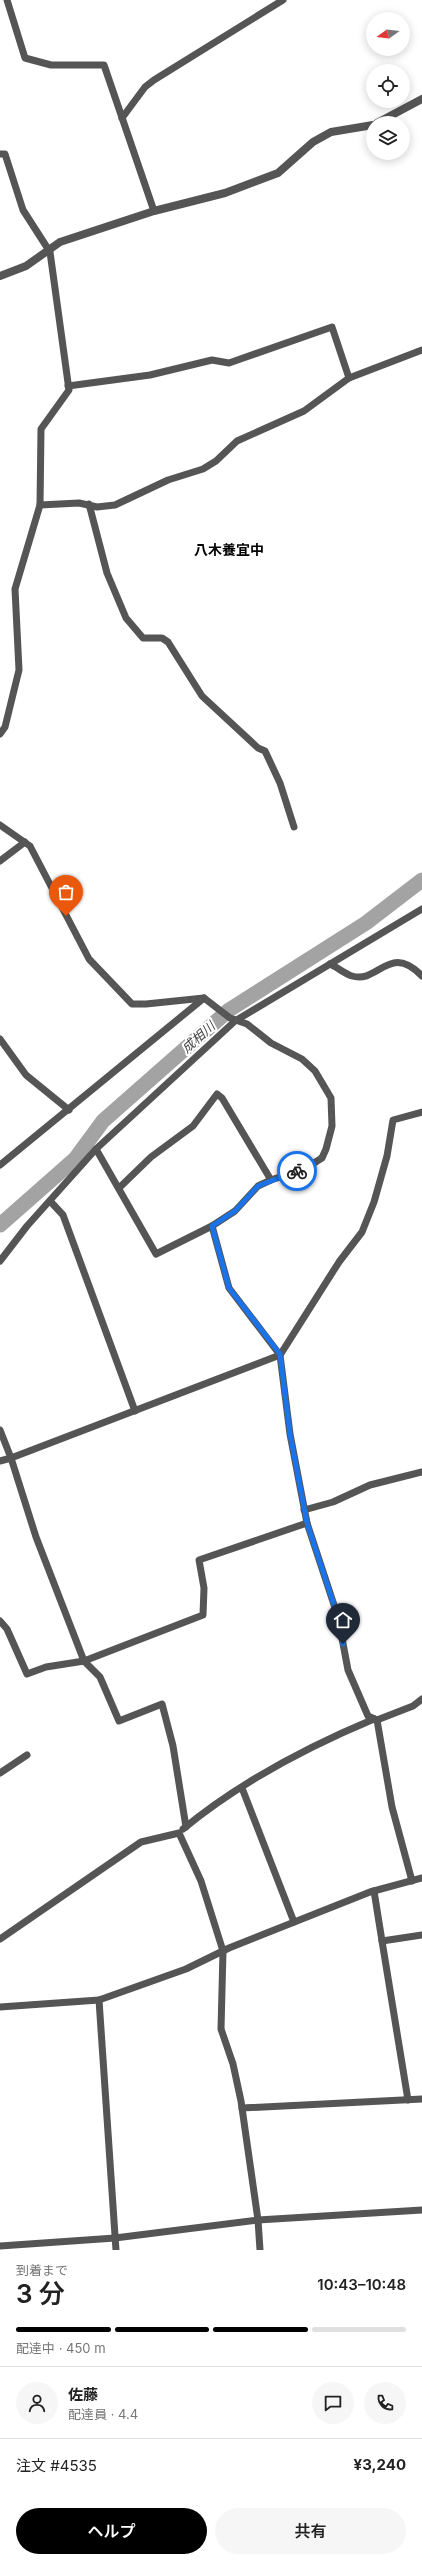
<!DOCTYPE html>
<html lang="ja">
<meta charset="utf-8">
<style>
body{margin:0;font-family:Inter,"Noto Sans JP",sans-serif;background:#f6f6f6;color:#222;height:100vh;display:flex;flex-direction:column;font-size:15px;white-space:nowrap}
*{box-sizing:border-box;margin:0}
p{font-size:13px;color:#767676}
.icon{flex:none;width:22px;height:22px;fill:none;stroke:currentColor;stroke-width:2;stroke-linecap:round;stroke-linejoin:round}
.map{position:relative;height:2250px;overflow:hidden}
.side{display:flex;flex-direction:column;background:#fff;flex:1}
.side>*{flex:none}
.needle{width:26px;rotate:255deg}
.fabs{position:absolute;left:366px;top:12px;display:grid;gap:8px}
.fabs a{display:grid;place-items:center;width:44px;height:44px;border-radius:50%;background:#fff;box-shadow:0 2px 10px #0003;font-size:20px}
.pin{position:absolute;display:grid;place-items:center;width:34px;height:34px;color:#fff;margin:-41px -17px;border-radius:50% 50% 50% 0;rotate:-45deg;box-shadow:0 0 4px #0007}
.pin .icon{rotate:45deg}
.courier{position:absolute;display:grid;place-items:center;width:40px;height:40px;margin:-20px;border:3px solid #1a73e8;border-radius:50%;background:#fff;color:#222;box-shadow:0 1px 5px #0007}
.headline em{font-style:normal;font-weight:600}
.headline div{display:flex;flex-direction:column-reverse}
.headline{display:flex;align-items:center;justify-content:space-between;height:68px;padding:0 16px}
h1{font-size:26px;font-weight:600;line-height:30px}
.bar{display:grid;grid-template-columns:repeat(4,1fr);gap:6px 4px;align-content:center;height:48px;padding:0 16px}
.bar i{height:5px;border-radius:3px;background:#e0e0e0}
.bar .active{background:#000}
.bar p{grid-column:span 4}
.line{display:flex;align-items:center;gap:10px;padding:0 16px;border-top:1px solid #e0e0e0}
.line div{flex:1}
.round{display:grid;place-items:center;flex:none;width:42px;height:42px;border-radius:21px;background:#f6f6f6}
.primary-button{display:flex;gap:8px;margin-top:auto;padding:8px 16px}
.primary-button a{flex:1;height:46px;border-radius:24px;background:#000;color:#fff;font-size:16px;font-weight:600;line-height:46px;text-align:center}
.primary-button a+a{background:#f6f6f6;color:#222}
.map>svg:first-child{display:block}
</style>
<div class="map">
<svg width="422" height="2250" viewBox="0 0 422 2250">
<rect width="100%" height="100%" fill="#fff"/>
<g fill="none" stroke-linecap="round" stroke-linejoin="round">
<path stroke="#a3a3a3" stroke-width="15" d="M0,1225l75,-66 28,-38 126,-111 137,-87 56,-43"/>
<g stroke="#555" stroke-width="7">
<path d="M7,0l18,58 26,7h53l50,146"/>
<path d="M122,118l23,-31 9,-7 129,-80"/>
<path d="M0,154h5l18,56 27,42 19,138 -28,39 -1,76 -25,84 4,81 -14,57 -5,7"/>
<path d="M68,386l82,-11 62,-15 17,3 103,-36 17,51"/>
<path d="M89,504l18,69 19,45 17,20h19l6,4 34,54 56,52 7,3 15,32 14,44"/>
<path d="M40,505l39,-2 18,4 18,-2 53,-25 35,-11 13,-8 21,-20 67,-30 45,-33 73,-28"/>
<path d="M0,825l30,21 59,113 43,45h14l58,-6 26,20 17,6 24,19 31,16 13,12 16,27 1,28 -6,23 -4,9 -16,10 -35,12"/>
<path d="M0,861l25,-19"/>
<path d="M330,964c7,3 15,10 22,12 27,8 37,-34 70,0"/>
<path d="M0,1039l26,36 43,35"/>
<path d="M96,1149l60,105 56,-28 17,62 51,67 10,79 17,89 31,94 10,53 20,46 9,4 36,-14 9,-7"/>
<path d="M0,1165l204,-167"/>
<path d="M119,1188l32,-31 42,-31 24,-32 5,4 49,82 -13,6 -23,25 -23,15"/>
<path d="M50,1201l13,14 72,196"/>
<path d="M0,1261l27,-35 69,-77 139,-128 187,-112"/>
<path d="M0,1430l11,28 -11,3"/>
<path d="M304,1510l29,-8 37,-17 52,-13"/>
<path d="M307,1523l-108,37 5,28 -1,27 -119,46 -48,-124 -25,-79 269,-103 59,-93 23,-30 12,-30 13,-46 6,-36 29,-8"/>
<path d="M0,1621l7,8 20,45 19,-7 38,-6 16,16 19,44 43,-17 11,42 13,81"/>
<path d="M377,1720l15,87 20,74"/>
<path d="M0,1773l27,-18"/>
<path d="M242,1788l52,134"/>
<path d="M183,1829c57,-47 124,-82 191,-110"/>
<path d="M374,1891l8,50 40,-6"/>
<path d="M0,1939l141,-97 38,-9 22,48 22,70 -2,78 12,35 8,37 17,119 2,30"/>
<path d="M382,1941l26,159"/>
<path d="M99,2000l17,250"/>
<path d="M0,2007l99,-7 87,-31 43,-21 141,-56 52,-14"/>
<path d="M242,2108l180,-9"/>
<path d="M0,2246l115,-8 143,-18 164,-10"/>
</g>
<g stroke="#555" stroke-width="8">
<path d="M377,123l45,-24"/>
<path d="M0,276l26,-10 34,-24 94,-31 71,-18 53,-20 35,-31 18,-10 42,-7"/>
</g>
</g>
<g fill="none" stroke-linecap="round" stroke-linejoin="round">
<path stroke="#595959" stroke-width="4" stroke-dasharray="0 7.2" d="M66,916l23,43 43,45h14l58,-6 26,20 17,6 24,20 31,15 13,12 10,15 6,12 1,28 -6,23 -10,14 -19,8"/>
<path stroke="#1a73e8" stroke-width="5" d="M297,1171l-39,15 -23,25 -23,15 17,62 51,66 10,80 17,89 31,94 5,27"/>
</g>
<g text-anchor="middle" dominant-baseline="central" stroke-width="4" stroke-linejoin="round" paint-order="stroke">
<g font-size="13" font-style="italic" fill="#444" stroke="#fff">
<text transform="translate(198 1037) rotate(-42)">成相川</text>
</g>
<g font-size="14" font-weight="bold" fill="#000" stroke="#fff">
<text x="229" y="549">八木養宜中</text>
</g>
</g>
</svg>
<div class="fabs">
<a><svg class="needle" viewBox="-14 -14 28 28"><path d="M0-13l5 13h-10z" fill="#e53935"/><path d="M0 13l5-13h-10z" fill="#767676"/></svg></a>
<a><svg class="icon" aria-label="locate" viewBox="0 0 24 24"><circle cx="12" cy="12" r="6"/><path d="M12 2v4M12 18v4M2 12h4M18 12h4"/></svg></a>
<a><svg class="icon" aria-label="layers" viewBox="0 0 24 24"><path d="M12 4l9 5-9 5-9-5zM3 14l9 5 9-5"/></svg></a>
</div>
<div class="pin" style="left:66px;top:916px;background:#ea580c"><svg class="icon" aria-label="bag" viewBox="0 0 24 24"><path d="M5 8h14l-1 12H6zM9 8a3 3 0 0 1 6 0"/></svg></div>
<div class="pin" style="left:343px;top:1644px;background:#1f2937"><svg class="icon" aria-label="home" viewBox="0 0 24 24"><path d="M3 11l9-7 9 7M6 9v11h12V9"/></svg></div>
<div class="courier" style="left:297px;top:1171px"><svg class="icon" aria-label="bike" viewBox="0 0 24 24"><circle cx="6" cy="16" r="4"/><circle cx="18" cy="16" r="4"/><path d="M6 16l4-8h5l3 8M10 8l3 8H6M13 5h3"/></svg></div>
</div>
<section class="side">
<div class="headline"><div><h1>3 分</h1><p>到着まで</p></div><em>10:43–10:48</em></div>
<div class="bar"><i class="active"></i><i class="active"></i><i class="active"></i><i></i><p>配達中 · 450 m</p></div>
<div class="line" style="height:72px"><a class="round"><svg class="icon" aria-label="person" viewBox="0 0 24 24"><circle cx="12" cy="8" r="4"/><path d="M4 21q1-7 8-7t8 7"/></svg></a><div><b>佐藤</b><p>配達員 · 4.4</p></div><a class="round"><svg class="icon" aria-label="chat" viewBox="0 0 24 24"><path d="M4 5h16v11H9l-5 4z"/></svg></a><a class="round"><svg class="icon" aria-label="phone" viewBox="0 0 24 24"><path d="M5 4h4l2 5-3 2q2 4 5 5l2-3 5 2v4C11 20 4 13 5 4z"/></svg></a></div>
<div class="line" style="height:52px"><div>注文 #4535</div><b>¥3,240</b></div>
<div class="primary-button"><a>ヘルプ</a><a>共有</a></div>
</section>
